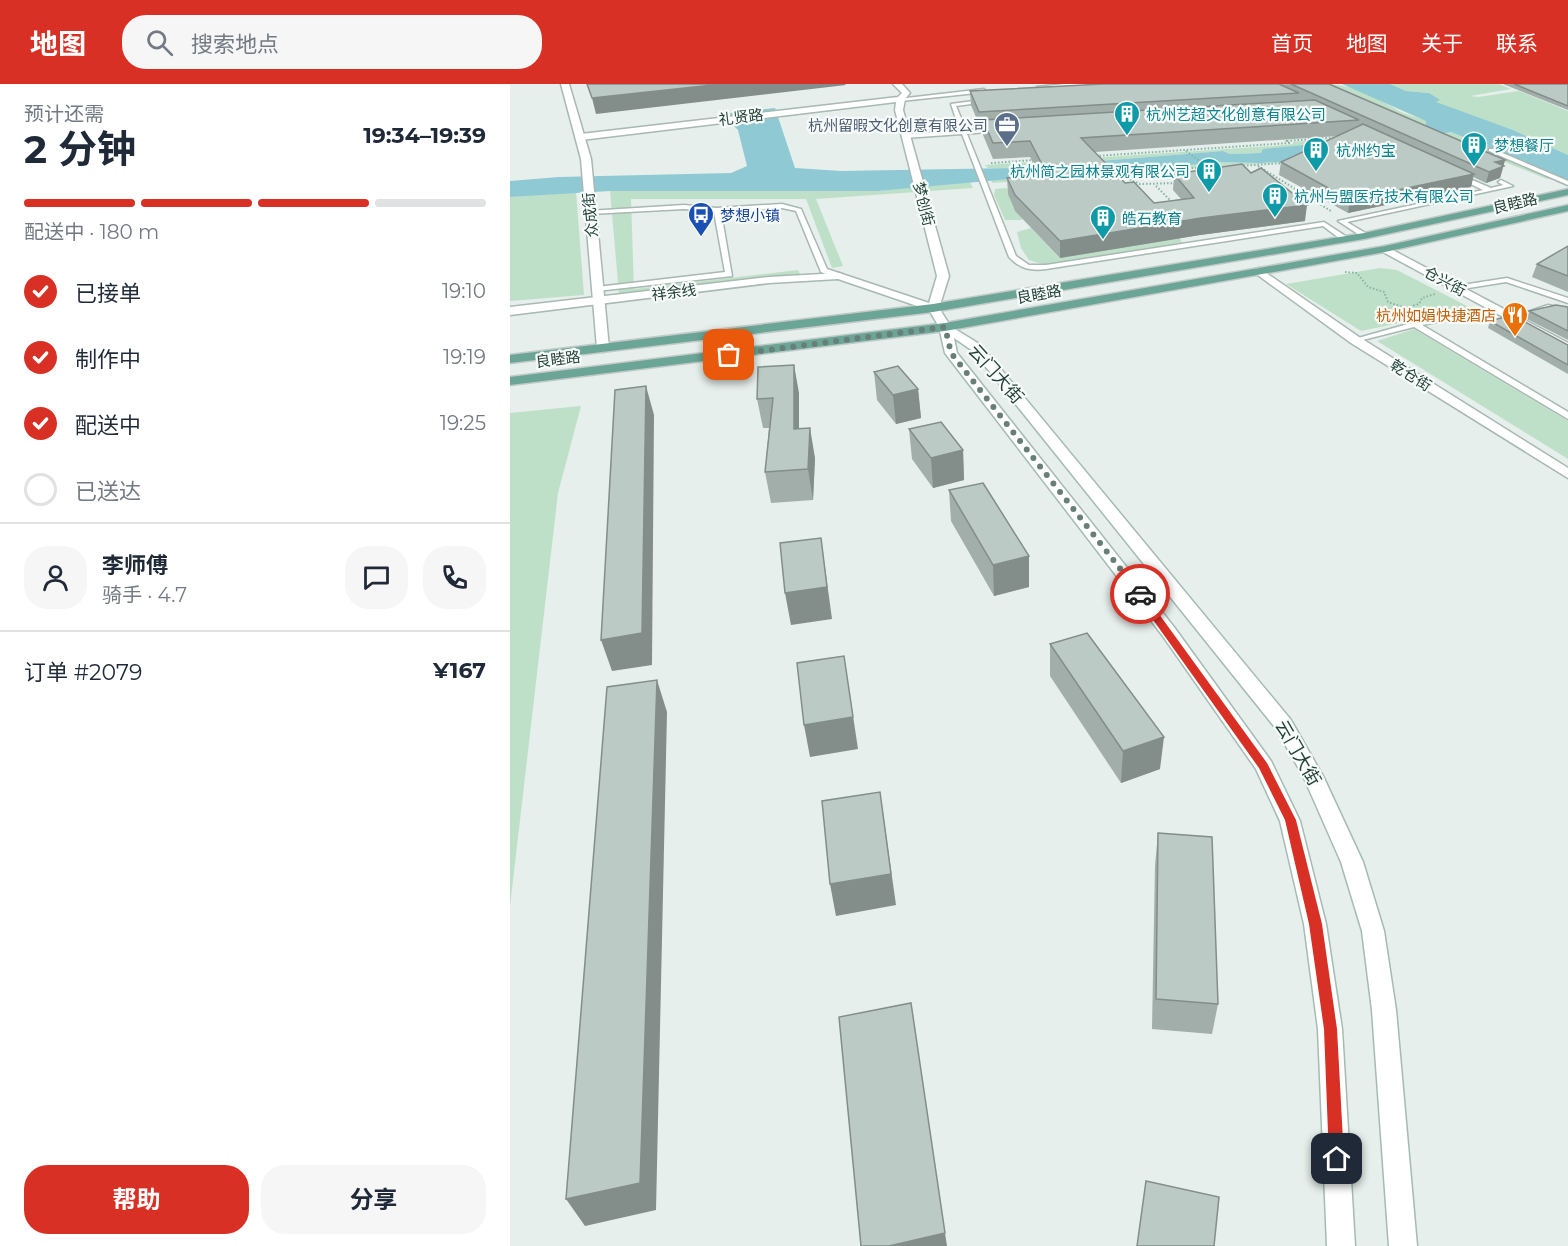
<!DOCTYPE html>
<html lang="zh">
<meta charset="utf-8">
<style>
body{margin:0;font-family:Montserrat,"Noto Sans SC",sans-serif;background:#f6f6f7;color:#1f2937;height:100vh;display:flex;flex-direction:column;font-size:22px;white-space:nowrap}
*{box-sizing:border-box;margin:0}
p{font-size:20px;color:#747a83}
.icon{flex:none;width:33px;height:33px;fill:none;stroke:currentColor;stroke-width:2;stroke-linecap:round;stroke-linejoin:round}
.map{position:relative;flex:1;overflow:hidden}
.drawer{display:flex;flex-direction:column;background:#fff;width:510px}
.drawer>*{flex:none}
.pin{position:absolute;display:grid;place-items:center;width:51px;height:51px;color:#fff;margin:-26px;border-radius:12px;box-shadow:0 3px 9px #0006}
.courier{position:absolute;display:grid;place-items:center;width:60px;height:60px;margin:-30px;border:4px solid #d93025;border-radius:50%;background:#fff;color:#222;box-shadow:0 2px 8px #0007}
.summary em{font-style:normal;font-weight:700}
.summary div{display:flex;flex-direction:column-reverse}
.summary{display:flex;align-items:center;justify-content:space-between;height:102px;padding:0 24px}
h1{font-size:39px;font-weight:700;line-height:45px}
.bar{display:grid;grid-template-columns:repeat(4,1fr);gap:9px 6px;align-content:center;height:72px;padding:0 24px}
.bar i{height:8px;border-radius:4px;background:#e0e1e3}
.bar .active{background:#d93025}
.bar p{grid-column:span 4}
.line{display:flex;align-items:center;gap:15px;padding:0 24px;border-top:2px solid #e0e1e3}
.line div{flex:1}
.round{display:grid;place-items:center;flex:none;width:63px;height:63px;border-radius:24px;background:#f6f6f7}
ol{padding:0 24px;list-style:none}
li{display:flex;align-items:center;gap:18px;height:66px}
li p{margin-inline-start:auto}
li .icon{padding:6px;border-radius:50%;background:#d93025;color:#fff;stroke-width:4}
li:last-child{color:#747a83}
li i{width:33px;height:33px;border:3px solid #e0e1e3;border-radius:50%}
.action{display:flex;gap:12px;margin-top:auto;padding:12px 24px}
.action a{flex:1;height:69px;border-radius:24px;background:#d93025;color:#fff;font-size:24px;font-weight:700;line-height:69px;text-align:center}
.action a+a{background:#f6f6f7;color:#1f2937}
header{display:flex;align-items:center;gap:36px;box-sizing:border-box;height:84px;padding:0 30px;background:#d93025;color:#fff}
header strong{font-size:28px}
nav{display:flex;gap:33px;margin-inline-start:auto;font-size:21px}
.search{width:420px;height:54px;background:#f6f6f7;display:flex;align-items:center;gap:15px;box-sizing:border-box;padding:0 21px;border-radius:24px;color:#747a83;font-size:22px}
main{display:flex;flex:1;min-height:0}
.map>svg:first-child{display:block}
</style>
<header>
<strong>地图</strong>
<div class="search"><svg class="icon" aria-label="search" viewBox="0 0 24 24"><circle cx="10" cy="10" r="6"/><path d="M15 15l6 6"/></svg>搜索地点</div>
<nav><a>首页</a><a>地图</a><a>关于</a><a>联系</a></nav>
</header>
<main>
<section class="drawer">
<div class="summary"><div><h1>2 分钟</h1><p>预计还需</p></div><em>19:34–19:39</em></div>
<div class="bar"><i class="active"></i><i class="active"></i><i class="active"></i><i></i><p>配送中 · 180 m</p></div>
<ol>
<li><svg class="icon" aria-label="check" viewBox="0 0 24 24"><path d="M5 12l5 5 9-10"/></svg>已接单<p>19:10</p></li>
<li><svg class="icon" aria-label="check" viewBox="0 0 24 24"><path d="M5 12l5 5 9-10"/></svg>制作中<p>19:19</p></li>
<li><svg class="icon" aria-label="check" viewBox="0 0 24 24"><path d="M5 12l5 5 9-10"/></svg>配送中<p>19:25</p></li>
<li><i></i>已送达</li>
</ol>
<div class="line" style="height:108px"><a class="round"><svg class="icon" aria-label="person" viewBox="0 0 24 24"><circle cx="12" cy="8" r="4"/><path d="M4 21q1-7 8-7t8 7"/></svg></a><div><b>李师傅</b><p>骑手 · 4.7</p></div><a class="round"><svg class="icon" aria-label="chat" viewBox="0 0 24 24"><path d="M4 5h16v11H9l-5 4z"/></svg></a><a class="round"><svg class="icon" aria-label="phone" viewBox="0 0 24 24"><path d="M5 4h4l2 5-3 2q2 4 5 5l2-3 5 2v4C11 20 4 13 5 4z"/></svg></a></div>
<div class="line" style="height:78px"><div>订单 #2079</div><b>¥167</b></div>
<div class="action"><a>帮助</a><a>分享</a></div>
</section>
<div class="map">
<svg width="1058" height="1162" viewBox="0 0 1058 1162">
<rect width="100%" height="100%" fill="#e6efeb"/>
<g fill="#bfe0c8">
<path d="M817,0c26,0 50,14 72,27 8,4 19,6 28,10l-1,4 -165,28 -31,1 -7,-3 -211,17h-24l-3,-3 288,-19 20,-2v-2l61,-5 27,-27 -28,-16z"/>
<path d="M880,0h109l12,5 -41,7 8,1 41,-6 49,20v44l-55,-25 -66,-23 -12,-5 -6,-9 -23,-2z"/>
<path d="M941,48l108,44 -12,3 -70,-28 -302,18 -7,-1 -49,6 -127,9 -1,-4 220,-17 50,1 29,-2 1,-5 80,-9z"/>
<path d="M460,98l3,6 -157,11 27,67 -11,2 -26,-69h-175l3,90 164,-19 2,4 -181,20 -9,-103h268z"/>
<path d="M497,104l6,19 10,10 -1,3h-17l-11,-25 1,-6z"/>
<path d="M66,108l8,103 -74,6v-104z"/>
<path d="M521,144l29,30 120,-20 2,5 -137,22 -16,-5 -8,-12 -4,-16z"/>
<path d="M870,184l17,2 74,38 -110,23 -75,-47z"/>
<path d="M904,245l154,92v38l-191,-118z"/>
<path d="M71,322l-23,87 -48,413v-493z"/>
</g>
<path fill="#8ec9d4" d="M832,0h48l16,7 23,2 11,7 -4,2 77,28 55,25v25l-117,-48 -80,15 -80,9 -1,5 -29,2 -50,-1 -36,5 -3,-2 -57,9h-52l-185,17h-268l-100,6v-16l49,-4 172,-4 16,-7 -9,-36 -6,-6 -2,-11 45,-5 20,60 46,3 172,-3 210,-17 7,3 31,-1 2,-4 75,-7 88,-17v-4z"/>
<g fill="none" stroke-linecap="round" stroke-linejoin="round">
<defs>
<g id="service">
<path d="M555,0h31l-56,5 -3,-2z"/>
<path d="M474,5l2,3 -85,9 -3,-2z"/>
<path d="M478,15l-2,3 -30,4 10,24 33,-2 3,2 -35,4 49,122 13,9h17l278,-43 26,17 -7,2 -20,-15 -277,43c-15,2 -26,0 -37,-12l-47,-123 -57,4 -3,-2 3,-2 55,-3 -9,-27z"/>
<path d="M979,65h4l75,32v4l-79,-34z"/>
<path d="M948,90l33,14 12,-3 -5,-3 3,-2 12,6 -166,36 20,12v4h-3l-26,-17 145,-31 -27,-13v-2z"/>
<path d="M272,120l19,5 26,60 15,5v4h-6l-15,-6 -25,-61 -14,-3 -61,4 11,64 -135,15 -4,-2 4,-2 128,-15 -11,-60 -30,-3 -94,5 -2,-1v-2l96,-6 33,3z"/>
<path d="M997,194l61,20v5l-62,-21 -50,8 -4,-2 4,-2z"/>
<path d="M1038,221l20,4v4l-20,-4 -35,11 -4,-2z"/>
<path d="M984,222l4,2 -1,2 -75,15 146,87v7l-154,-92 -59,15 -4,-2 64,-18z"/>
</g>
<path id="minor" d="M51,0h8l22,75 18,189 -6,4 -6,-4 -16,-189z"/>
<g id="tertiary">
<path d="M383,0h9l8,9 -5,6 -2,11 46,166 -10,32 12,19 -2,3h-8l-12,-20 -91,-31 -69,4 -259,32v-8l259,-30 70,-4 90,30 8,-27 -42,-166 1,-8 -315,38 -4,-3 4,-3 317,-37 4,-4z"/>
<path d="M875,162l183,97v9l-187,-101 -1,-2z"/>
<path d="M749,184l100,69 209,131v10l-217,-135 -96,-70v-4z"/>
</g>
<path id="secondary" d="M435,239l36,22 310,375 33,58 39,84 21,69 12,79 21,236h-28l-17,-236 -10,-79 -21,-69 -37,-84 -27,-48 -304,-379 -19,-13 3,15 217,274 97,134 29,60 26,103 16,105 13,217h-28l-9,-217 -14,-105 -24,-103 -24,-52 -94,-134 -217,-282 -6,-26z"/>
<g id="primary">
<path d="M1058,105v6l-204,44 -431,73 -423,51v-8l423,-51 431,-71z"/>
<path d="M1058,121v6l-183,41 -440,79 -435,54v-8l435,-54 440,-77z"/>
</g>
</defs>
<use href="#service" stroke="#a8b8b2" stroke-width="3"/>
<use href="#minor" stroke="#a8b8b2" stroke-width="3"/>
<use href="#tertiary" stroke="#a8b8b2" stroke-width="3"/>
<use href="#secondary" stroke="#a4bbb3" stroke-width="3"/>
<use href="#primary" stroke="#c2cac8" stroke-width="3"/>
<g stroke="#86b3a5" stroke-width="2" stroke-dasharray="1.5 2" stroke-linecap="butt">
<path d="M777,57l52,-4"/>
<path d="M676,67l23,17"/>
<path d="M586,72l193,-13 -7,-6"/>
<path d="M481,79l43,-3"/>
<path d="M730,82l44,-3"/>
<path d="M748,82l73,45"/>
<path d="M605,91l53,-6 56,-2"/>
<path d="M610,91l20,9 39,-1"/>
<path d="M646,102l18,18"/>
<path d="M835,188l12,1 11,14 16,5 4,10 17,6 14,-4 3,-6 13,-4"/>
</g>
<use href="#service" fill="#fff" fill-rule="evenodd"/>
<use href="#minor" fill="#fff" fill-rule="evenodd"/>
<use href="#tertiary" fill="#fff" fill-rule="evenodd"/>
<use href="#secondary" fill="#fff" fill-rule="evenodd"/>
<use href="#primary" fill="#6aa596" fill-rule="evenodd"/>
</g>
<g fill="#a1aea9">
<path d="M593,0h226l176,76 -5,18 -14,5 -13,-6 -2,10 -123,26 -69,-38 2,-13 57,-26 -243,16 30,31 29,20 27,-4 -8,-9 1,-16 131,47 -105,14 -140,23 -45,-47 -7,-17 -1,-16 32,-3 -9,-18 -37,2 -10,-24v-8h-3l-9,-22 -1,-14z"/>
<path d="M993,0h65v26z"/>
<path d="M1058,162v46l-36,-15 5,-13z"/>
<path d="M1058,223v33l-41,-21 2,-8z"/>
<path d="M980,237l78,24v29l-80,-46z"/>
<path d="M364,288l44,17 3,29 -25,6 -19,-24z"/>
<path d="M289,309v36l16,29 -2,42 -42,3 -6,-31 4,-44h-6l-6,-29z"/>
<path d="M399,345l54,21 1,30 -31,8 -21,-29z"/>
<path d="M439,406l80,97 -35,9 -43,-75z"/>
<path d="M540,560l110,125 -39,14 -71,-107z"/>
<path d="M648,749l60,171 -6,30 -60,-5 3,-164z"/>
</g>
<g fill="#838d89">
<path d="M212,0h123l1,1 -250,29 -4,-16z"/>
<path d="M995,76l-5,18 -14,5 3,-11 6,-10z"/>
<path d="M964,90l-3,13 -123,26 2,-13z"/>
<path d="M797,121l-2,16 -105,14 -140,23v-17l141,-23z"/>
<path d="M284,281l5,28v66l-5,-30z"/>
<path d="M136,302l8,29 -2,250 -40,6 -11,-31z"/>
<path d="M408,305l3,29 -25,6 -3,-29z"/>
<path d="M300,344l5,30 -2,42 -5,-31z"/>
<path d="M453,366l1,30 -31,8 -2,-30z"/>
<path d="M311,454l11,81 -41,6 -6,-32z"/>
<path d="M519,472v31l-35,9 -1,-31z"/>
<path d="M334,572l14,93 -48,8 -6,-32z"/>
<path d="M147,596l10,32 -11,498 -71,16 -19,-27z"/>
<path d="M654,653l-4,32 -39,14 2,-32z"/>
<path d="M370,708l16,113 -60,11 -6,-32z"/>
<path d="M435,1149l2,13h-58z"/>
</g>
<g fill="#bbcac4" stroke="#838d89" stroke-width="1.5">
<path d="M77,0h135l-130,14z"/>
<path d="M593,0h176l20,9 -320,19 -9,-21z"/>
<path d="M781,0h38l176,76 -10,2 9,4 -15,6z"/>
<path d="M1004,0h54v22z"/>
<path d="M805,16l44,20 -278,18 44,45 9,-1 20,21 40,-5 -20,-24 68,-10 9,9 10,-5 46,37 -106,13 -141,23 -45,-46 -8,-17 40,-4 -17,-33 -37,2 -10,-23z"/>
<path d="M853,40l111,50 -124,26 -69,-38z"/>
<path d="M1058,162v30l-31,-12z"/>
<path d="M1046,221l12,2v24l-39,-20z"/>
<path d="M1002,231l56,30v20l-78,-44z"/>
<path d="M284,281v64l16,-1 -2,41 -43,3 8,-74 -16,1 1,-32z"/>
<path d="M388,282l20,23 -25,6 -19,-23z"/>
<path d="M136,302l-4,247 -41,7 14,-250z"/>
<path d="M431,338l22,28 -32,8 -22,-29z"/>
<path d="M473,399l46,73 -36,9 -44,-75z"/>
<path d="M311,454l6,49 -42,6 -5,-50z"/>
<path d="M577,549l77,104 -41,14 -73,-107z"/>
<path d="M334,572l9,61 -49,8 -7,-62z"/>
<path d="M147,596l-17,503 -74,16 41,-512z"/>
<path d="M370,708l11,82 -61,10 -8,-83z"/>
<path d="M648,749l54,4 6,167 -62,-5z"/>
<path d="M401,919l34,230 -56,13h-28l-22,-229z"/>
<path d="M636,1097l73,16 -5,49h-77z"/>
</g>
<path fill="#d93025" d="M630,507l3,1 124,171 29,57 26,104 15,105 7,130 -2,5 -5,2 -5,-2 -3,-5 -5,-130 -15,-105 -24,-104 -26,-52 -123,-172v-4z"/>
<g fill="none" stroke-linecap="round" stroke-linejoin="round">
<path stroke="#687f78" stroke-width="6" stroke-dasharray="0 10.8" d="M219,271l216,-28 6,26 189,241"/>
</g>
<defs>
<symbol id="building-pin" viewBox="-11 -11 22 30"><path d="M0 17L-7.5 6A9.5 9.5 0 1 1 7.5 6Z" fill="#0f9aa8" stroke="#f7fbf9"/><path d="M-4-6H4V6H1V3H-1V6H-4ZM-2.5-4.3h1.7v1.8h-1.7ZM.8-4.3h1.7v1.8H.8ZM-2.5-1h1.7V.8h-1.7ZM.8-1h1.7V.8H.8Z" fill="#fff"/></symbol>
<symbol id="office-pin" viewBox="-11 -11 22 30"><path d="M0 17L-7.5 6A9.5 9.5 0 1 1 7.5 6Z" fill="#5c6f8a" stroke="#f7fbf9"/><path d="M-6-3h4V-5.5h4V-3h4V5H-6ZM-1-4.5V-3h2v-1.5ZM-6 0V1H6V0Z" fill="#fff"/></symbol>
<symbol id="bus-pin" viewBox="-11 -11 22 30"><path d="M0 17L-7.5 6A9.5 9.5 0 1 1 7.5 6Z" fill="#1a4fb4" stroke="#f7fbf9"/><path d="M-5-6H5V4H4V6H2V4H-2V6H-4V4H-5ZM-3.5-4V0h7V-4ZM-3.5 1.2v1.5H-2V1.2ZM2 1.2v1.5H3.5V1.2Z" fill="#fff"/></symbol>
<symbol id="restaurant-pin" viewBox="-11 -11 22 30"><path d="M0 17L-7.5 6A9.5 9.5 0 1 1 7.5 6Z" fill="#e8710a" stroke="#f7fbf9"/><path d="M-5-6h1v4h1v-4h1v4h1v-4h1v5L-1.5 .5V6h-2V.5L-5-1ZM5-6V6H3V1.5H1.5Q1.5-4 5-6Z" fill="#fff"/></symbol>
</defs>
<g fill-rule="evenodd">
<use href="#building-pin" x="602" y="15" width="30" height="40"/>
<use href="#office-pin" x="482" y="26" width="30" height="40"/>
<use href="#building-pin" x="949" y="46" width="30" height="40"/>
<use href="#building-pin" x="791" y="51" width="30" height="40"/>
<use href="#building-pin" x="684" y="72" width="30" height="40"/>
<use href="#building-pin" x="750" y="97" width="30" height="40"/>
<use href="#bus-pin" x="176" y="116" width="30" height="40"/>
<use href="#building-pin" x="578" y="119" width="30" height="40"/>
<use href="#restaurant-pin" x="990" y="216" width="30" height="40"/>
</g>
<g text-anchor="middle" dominant-baseline="central" stroke-width="4.5" stroke-linejoin="round" paint-order="stroke">
<g font-size="15" fill="#0d838f" stroke="#f7fbf9" text-anchor="start">
<text x="636" y="30">杭州艺超文化创意有限公司</text>
<text x="984" y="61">梦想餐厅</text>
<text x="826" y="66">杭州约宝</text>
<text x="680" y="87" text-anchor="end">杭州简之园林景观有限公司</text>
<text x="784" y="112">杭州与盟医疗技术有限公司</text>
<text x="612" y="134">皓石教育</text>
</g>
<g font-size="15" fill="#24423a" stroke="#f7fbf9">
<text transform="translate(231 33) rotate(-7)">礼贤路</text>
<text transform="translate(1005 119) rotate(-13)">良睦路</text>
<text transform="translate(414 120) rotate(76)">梦创街</text>
<text transform="translate(80 131) rotate(-95)">众成街</text>
<text transform="translate(935 197) rotate(28)">仓兴街</text>
<text transform="translate(164 208) rotate(-7)">祥余线</text>
<text transform="translate(529 210) rotate(-10)">良睦路</text>
<text transform="translate(48 275) rotate(-7)">良睦路</text>
<text transform="translate(901 291) rotate(32)">乾仓街</text>
</g>
<g font-size="15" fill="#4e5e75" stroke="#f7fbf9" text-anchor="end">
<text x="478" y="41">杭州留暇文化创意有限公司</text>
</g>
<g font-size="15" fill="#164399" stroke="#f7fbf9" text-anchor="start">
<text x="210" y="131">梦想小镇</text>
</g>
<g font-size="15" fill="#c56008" stroke="#f7fbf9" text-anchor="end">
<text x="986" y="231">杭州如娟快捷酒店</text>
</g>
<g font-size="18" fill="#24423a" stroke="#f7fbf9">
<text transform="translate(486 290) rotate(48)">云门大街</text>
<text transform="translate(788 669) rotate(60)">云门大街</text>
</g>
</g>
</svg>
<div class="pin" style="left:219px;top:271px;background:#ea580c"><svg class="icon" aria-label="bag" viewBox="0 0 24 24"><path d="M5 8h14l-1 12H6zM9 8a3 3 0 0 1 6 0"/></svg></div>
<div class="pin" style="left:827px;top:1075px;background:#1f2937"><svg class="icon" aria-label="home" viewBox="0 0 24 24"><path d="M3 11l9-7 9 7M6 9v11h12V9"/></svg></div>
<div class="courier" style="left:630px;top:510px"><svg class="icon" aria-label="car" viewBox="0 0 24 24"><path d="M5 17H2v-5l4-1 3-4h7l3 4 3 1v5h-3M9 17h6M6 11h13"/><circle cx="7" cy="17" r="2"/><circle cx="17" cy="17" r="2"/></svg></div>
</div>
</main>
